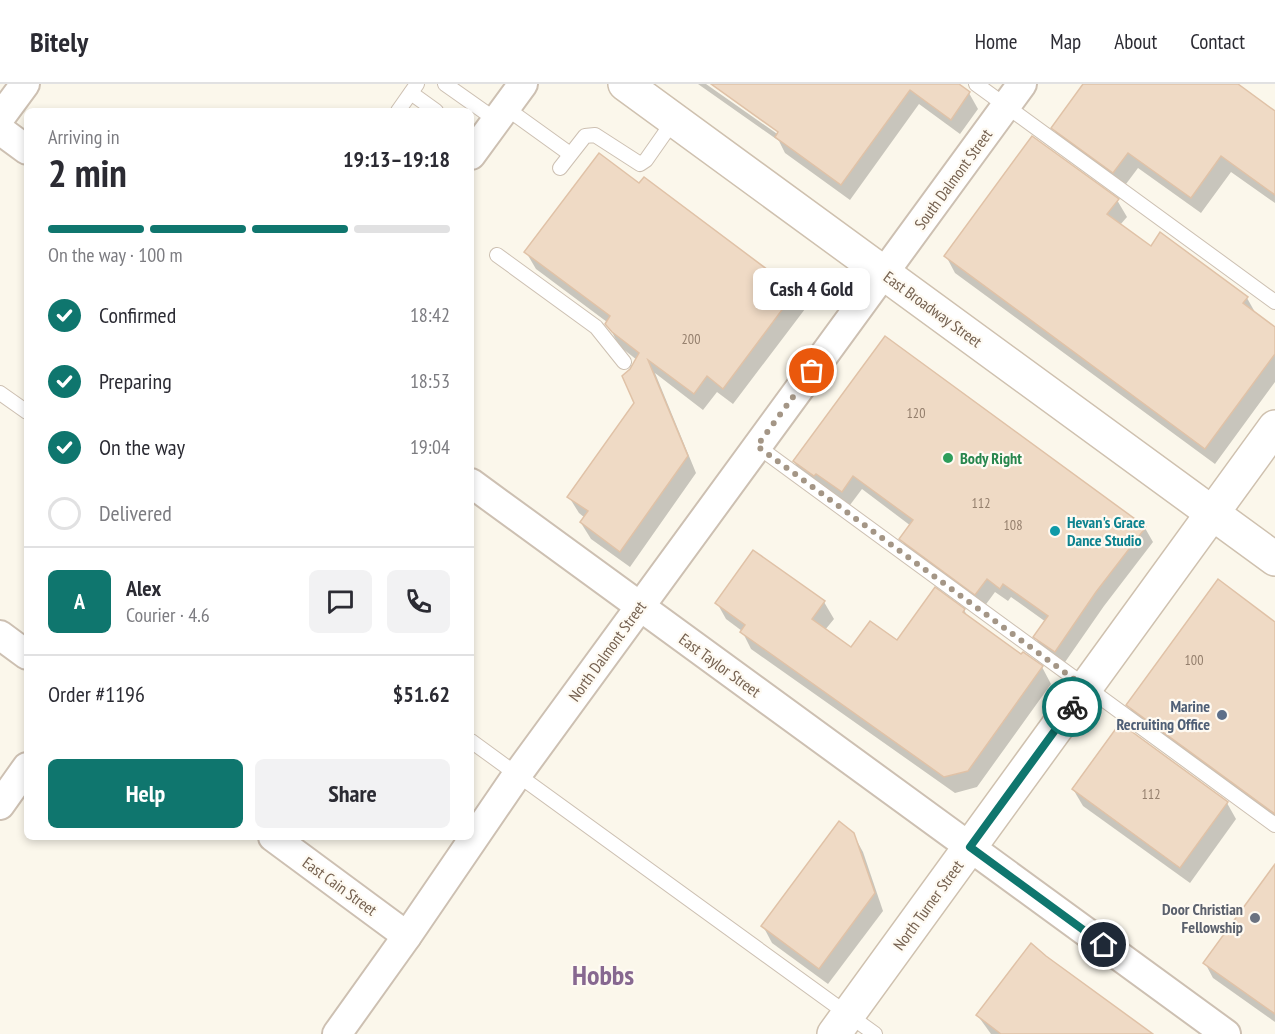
<!DOCTYPE html>
<meta charset="utf-8">
<style>
body{margin:0;font-family:"PT Sans Narrow",sans-serif;background:#f2f2f3;color:#2b2b33;height:100vh;display:flex;flex-direction:column;font-size:22px;white-space:nowrap}
*{box-sizing:border-box;margin:0}
p{font-size:20px;color:#7c7c81}
.icon{flex:none;width:33px;height:33px;fill:none;stroke:currentColor;stroke-width:2;stroke-linecap:round;stroke-linejoin:round}
.map{position:relative;flex:1;overflow:hidden}
.side{position:absolute;left:24px;top:24px;width:450px;height:732px;display:flex;flex-direction:column;background:#fff;border-radius:9px;box-shadow:0 3px 9px #0003}
.side>*{flex:none}
.pin{position:absolute;display:grid;place-items:center;width:51px;height:51px;color:#fff;margin:-26px;border:3px solid #fff;border-radius:50%;box-shadow:0 2px 6px #0007}
.courier{position:absolute;display:grid;place-items:center;width:60px;height:60px;margin:-30px;border:4px solid #0f766e;border-radius:50%;background:#fff;color:#222;box-shadow:0 2px 8px #0007}
.bubble{position:absolute;height:42px;border-radius:9px;background:#fff;box-shadow:0 3px 9px #0003;font-size:20px;font-weight:600;line-height:42px;text-align:center}
.summary em{font-style:normal;font-weight:600}
.summary div{display:flex;flex-direction:column-reverse}
.summary{display:flex;align-items:center;justify-content:space-between;height:102px;padding:0 24px}
h1{font-size:39px;font-weight:600;line-height:45px}
.bar{display:grid;grid-template-columns:repeat(4,1fr);gap:9px 6px;align-content:center;height:72px;padding:0 24px}
.bar i{height:8px;border-radius:4px;background:#e1e1e2}
.bar .on{background:#0f766e}
.bar p{grid-column:span 4}
.line{display:flex;align-items:center;gap:15px;padding:0 24px;border-top:2px solid #e1e1e2}
.line div{flex:1}
.round{display:grid;place-items:center;flex:none;width:63px;height:63px;border-radius:9px;background:#f2f2f3}
ol{padding:0 24px;list-style:none}
li{display:flex;align-items:center;gap:18px;height:66px}
li p{margin-inline-start:auto}
li .icon{padding:6px;border-radius:50%;background:#0f766e;color:#fff;stroke-width:4}
li:last-child{color:#7c7c81}
li i{width:33px;height:33px;border:3px solid #e1e1e2;border-radius:50%}
.primary-button{display:flex;gap:12px;margin-top:auto;padding:12px 24px}
.primary-button a{flex:1;height:69px;border-radius:9px;background:#0f766e;color:#fff;font-size:24px;font-weight:600;line-height:69px;text-align:center}
.primary-button a+a{background:#f2f2f3;color:#2b2b33}
header{display:flex;align-items:center;gap:36px;box-sizing:border-box;height:84px;padding:0 30px;background:#fff;border-bottom:2px solid #e1e1e2}
header strong{font-size:28px}
nav{display:flex;gap:33px;margin-inline-start:auto;font-size:21px}
.map>svg:first-child{display:block}
</style>
<header>
<strong>Bitely</strong>
<nav><a>Home</a><a>Map</a><a>About</a><a>Contact</a></nav>
</header>
<div class="map">
<svg width="1275" height="950" viewBox="0 0 1275 950">
<rect width="100%" height="100%" fill="#fbf7eb"/>
<g fill="#0003">
<path d="M698,0h8l77,54 2,-2 -74,-52h246l12,9 9,16 -18,25 -41,-30 -69,96 -65,-47 -6,-12z"/>
<path d="M1085,0h150l40,29v90l-44,-31 -30,41 -63,-45 -15,20 -61,-44 -9,-16z"/>
<path d="M644,95l151,113 10,17 -72,95 -16,-12 -14,18 -48,-37 41,100 -66,94 -39,-28 -10,-16 4,-5 -6,-5 -10,-16 67,-94 -5,-33 6,-10 -14,-11 -7,-9 -9,-18 -71,-53 -10,-17 113,-67z"/>
<path d="M1117,116l10,17 -7,8 31,23 96,50 9,16 19,14v54l-60,82 -260,-191 -9,-17z"/>
<path d="M794,377l351,67 8,14 -49,64 -41,59 -20,-14 -8,-14 11,-15 -35,-25 -3,4 -13,-9 -11,15 -75,-54 -8,-14 10,-13 -49,-37 -12,16 -26,-19 -2,3 -20,-14z"/>
<path d="M753,468l71,50 10,17 -9,11 26,19 46,-7 67,-32 4,7 54,39 20,11 9,17 -74,103 -22,6 -204,-144 -9,-18 -16,-12 -9,-16z"/>
<path d="M1275,539v198l-139,-101 -8,-15z"/>
<path d="M1073,705l154,14 9,16 -46,64 -107,-77z"/>
<path d="M853,750l10,18 20,59 -55,73 -56,-41 -9,-17z"/>
<path d="M1275,791v147l-62,-44 -8,-15z"/>
<path d="M978,932l173,18h-160z"/>
</g>
<g fill="#efdac5" stroke="#e0c2a7" stroke-width="1.5">
<path d="M711,0h248l11,8 -19,28 -41,-30 -69,95 -66,-48 3,-5z"/>
<path d="M1083,0h155l37,27v84l-54,-39 -30,42 -63,-45 -15,20 -62,-45z"/>
<path d="M1032,52l87,63 -12,15 44,32 9,-14 88,65 -5,6 32,24v27l-70,95 -261,-193z"/>
<path d="M599,69l40,30 5,-6 152,114 -73,98 -16,-13 -13,18 -46,-34 40,96 -68,96 -40,-30 8,-11 -21,-14 67,-94 -12,-27 8,-7 9,-16 -27,-21 -7,-8 5,-8 -86,-64z"/>
<path d="M885,252l261,191 -50,65 -41,60 -22,-15 15,-21 -45,-32 -3,5 -13,-10 -12,16 -76,-56 14,-19 -60,-44 -11,16 -26,-18 -2,2 -21,-15z"/>
<path d="M753,466l72,51 -13,18 39,28 19,-26 27,19 38,-53 30,22 -2,3 58,42 2,-2 20,14 -75,105 -24,6 -204,-145 5,-7 -30,-22z"/>
<path d="M1218,495l57,43v192l-149,-109z"/>
<path d="M1120,639l108,79 -48,66 -108,-79z"/>
<path d="M839,737l15,12 21,60 -56,76 -58,-43z"/>
<path d="M1275,780v150l-72,-51z"/>
<path d="M1031,859l15,13 107,78h-152l-25,-19z"/>
</g>
<g fill="none" stroke-linecap="round" stroke-linejoin="round">
<defs>
<g id="service">
<path d="M445,0l51,36"/>
<path d="M976,0l299,218"/>
<path d="M411,9l25,18"/>
<path d="M506,24l64,46"/>
<path d="M398,27l19,-27"/>
<path d="M560,84l25,-32 10,-1 45,29 6,-4 28,-40"/>
<path d="M497,171l99,72 28,35"/>
<path d="M0,309l27,19"/>
<path d="M757,362l518,379"/>
<path d="M471,657l404,293"/>
</g>
<g id="minor">
<path d="M0,34l25,-34"/>
<path d="M0,46l27,20"/>
<path d="M471,71l52,-71"/>
<path d="M471,399l755,551"/>
<path d="M0,551l27,20"/>
<path d="M0,721l27,-38"/>
<path d="M273,753l134,99"/>
<path d="M337,950l70,-98 110,-161 505,-691"/>
</g>
<g id="secondary">
<path d="M625,0l650,475"/>
<path d="M834,950l441,-607"/>
</g>
</defs>
<use href="#service" stroke="#cdc0b2" stroke-width="16"/>
<use href="#minor" stroke="#cdc0b2" stroke-width="32"/>
<use href="#secondary" stroke="#cfc1af" stroke-width="36"/>
<use href="#service" stroke="#fff" stroke-width="14"/>
<use href="#minor" stroke="#fff" stroke-width="28"/>
<use href="#secondary" stroke="#fff" stroke-width="33"/>
</g>
<g fill="none" stroke-linecap="round" stroke-linejoin="round">
<path stroke="#a49686" stroke-width="6" stroke-dasharray="0 10.8" d="M812,287l-55,75 329,242 -14,19"/>
<path stroke="#0f766e" stroke-width="8" d="M1072,623l-102,140 134,98"/>
</g>
<circle fill="#2e9e5b" stroke="#fefaf2" stroke-width="2" cx="948" cy="374" r="6"/>
<circle fill="#0f9aa8" stroke="#fefaf2" stroke-width="2" cx="1055" cy="447" r="6"/>
<circle fill="#5c6f8a" stroke="#fefaf2" stroke-width="2" cx="1222" cy="631" r="6"/>
<circle fill="#6b7280" stroke="#fefaf2" stroke-width="2" cx="1255" cy="834" r="6"/>
<g text-anchor="middle" dominant-baseline="central" stroke-width="4.5" stroke-linejoin="round" paint-order="stroke">
<g font-size="14" fill="#947f6d">
<text x="691" y="255">200</text>
<text x="916" y="329">120</text>
<text x="981" y="419">112</text>
<text x="1013" y="441">108</text>
<text x="1194" y="576">100</text>
<text x="1151" y="710">112</text>
</g>
<g font-size="16" fill="#756150" stroke="#fefaf2">
<text transform="translate(953 95) rotate(-54)">South Dalmont Street</text>
<text transform="translate(933 225) rotate(36)">East Broadway Street</text>
<text transform="translate(607 567) rotate(-54)">North Dalmont Street</text>
<text transform="translate(720 581) rotate(36)">East Taylor Street</text>
<text transform="translate(340 802) rotate(36)">East Cain Street</text>
<text transform="translate(928 821) rotate(-54)">North Turner Street</text>
</g>
<g font-size="16" font-weight="bold" fill="#27864d" stroke="#fefaf2" text-anchor="start">
<text x="960" y="374">Body Right</text>
</g>
<g font-size="16" font-weight="bold" fill="#0d838f" stroke="#fefaf2" text-anchor="start">
<text x="1067" y="438">Hevan's Grace<tspan x="1067" dy="18">Dance Studio</tspan></text>
</g>
<g font-size="16" font-weight="bold" fill="#4e5e75" stroke="#fefaf2" text-anchor="end">
<text x="1210" y="622">Marine<tspan x="1210" dy="18">Recruiting Office</tspan></text>
</g>
<g font-size="16" font-weight="bold" fill="#5b616d" stroke="#fefaf2" text-anchor="end">
<text x="1243" y="825">Door Christian<tspan x="1243" dy="18">Fellowship</tspan></text>
</g>
<g font-size="28" font-weight="bold" fill="#876890" stroke="#fefaf2">
<text x="603" y="890">Hobbs</text>
</g>
</g>
</svg>
<div class="pin" style="left:812px;top:287px;background:#ea580c"><svg class="icon" aria-label="bag" viewBox="0 0 24 24"><path d="M5 8h14l-1 12H6zM9 8a3 3 0 0 1 6 0"/></svg></div>
<div class="pin" style="left:1104px;top:861px;background:#1f2937"><svg class="icon" aria-label="home" viewBox="0 0 24 24"><path d="M3 11l9-7 9 7M6 9v11h12V9"/></svg></div>
<div class="courier" style="left:1072px;top:623px"><svg class="icon" aria-label="bike" viewBox="0 0 24 24"><circle cx="6" cy="16" r="4"/><circle cx="18" cy="16" r="4"/><path d="M6 16l4-8h5l3 8M10 8l3 8H6M13 5h3"/></svg></div>
<div class="bubble" style="left:753px;top:184px;width:117px">Cash 4 Gold</div>
<section class="side">
<div class="summary"><div><h1>2 min</h1><p>Arriving in</p></div><em>19:13–19:18</em></div>
<div class="bar"><i class="on"></i><i class="on"></i><i class="on"></i><i></i><p>On the way · 100 m</p></div>
<ol>
<li><svg class="icon" aria-label="check" viewBox="0 0 24 24"><path d="M5 12l5 5 9-10"/></svg>Confirmed<p>18:42</p></li>
<li><svg class="icon" aria-label="check" viewBox="0 0 24 24"><path d="M5 12l5 5 9-10"/></svg>Preparing<p>18:53</p></li>
<li><svg class="icon" aria-label="check" viewBox="0 0 24 24"><path d="M5 12l5 5 9-10"/></svg>On the way<p>19:04</p></li>
<li><i></i>Delivered</li>
</ol>
<div class="line" style="height:108px"><b class="round" style="background:#0f766e;color:#fff">A</b><div><b>Alex</b><p>Courier · 4.6</p></div><a class="round"><svg class="icon" aria-label="chat" viewBox="0 0 24 24"><path d="M4 5h16v11H9l-5 4z"/></svg></a><a class="round"><svg class="icon" aria-label="phone" viewBox="0 0 24 24"><path d="M5 4h4l2 5-3 2q2 4 5 5l2-3 5 2v4C11 20 4 13 5 4z"/></svg></a></div>
<div class="line" style="height:78px"><div>Order #1196</div><b>$51.62</b></div>
<div class="primary-button"><a>Help</a><a>Share</a></div>
</section>
</div>
